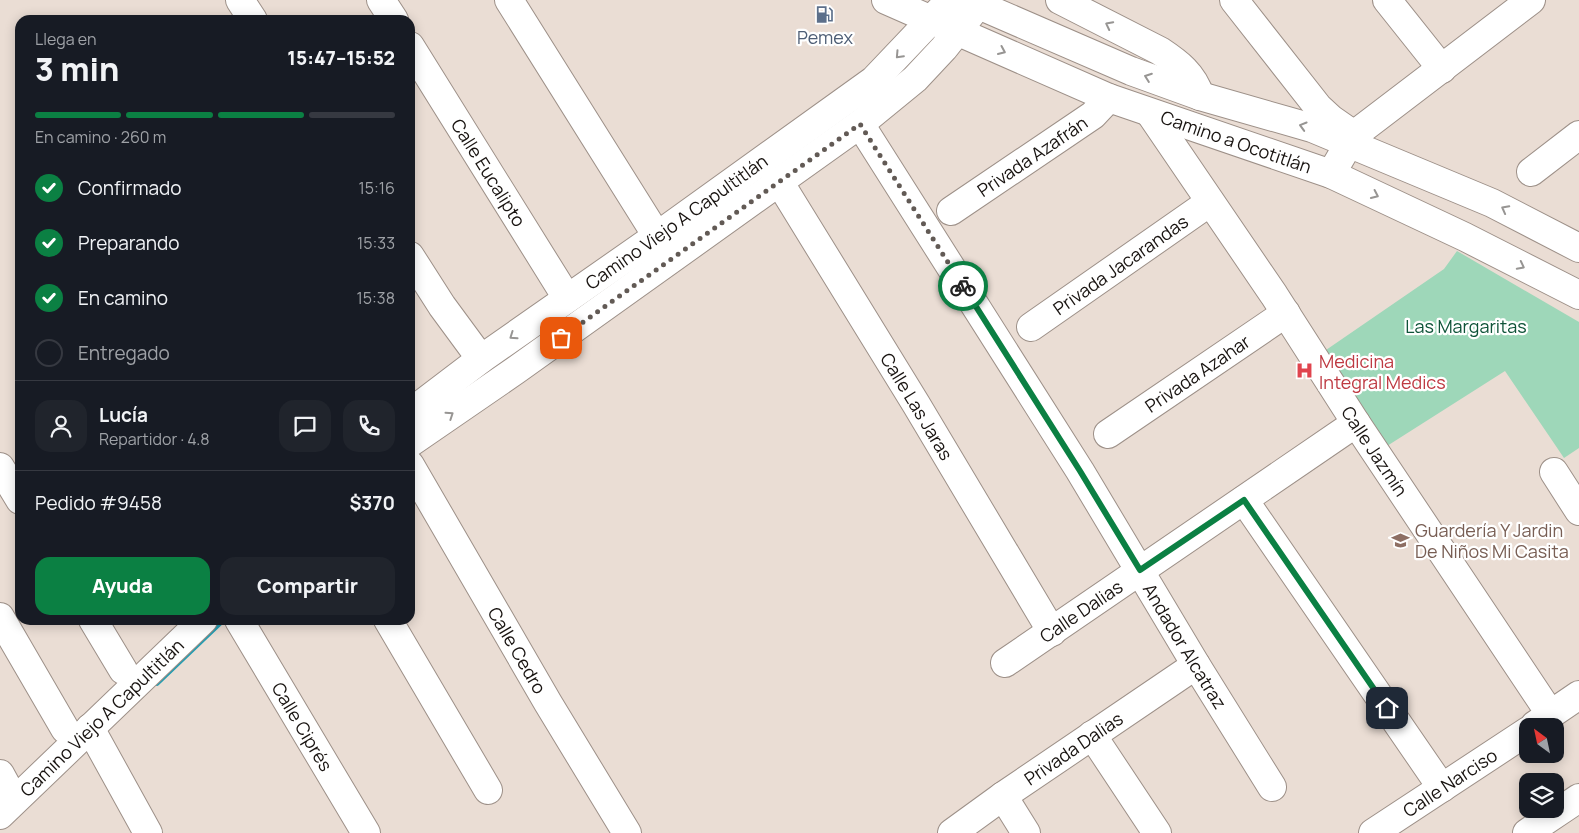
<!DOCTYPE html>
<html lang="es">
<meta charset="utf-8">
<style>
body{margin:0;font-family:Manrope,sans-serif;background:#20242c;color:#f1f3f6;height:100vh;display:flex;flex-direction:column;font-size:19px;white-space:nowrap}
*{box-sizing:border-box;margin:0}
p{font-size:16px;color:#9ea1a6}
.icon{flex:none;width:28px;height:28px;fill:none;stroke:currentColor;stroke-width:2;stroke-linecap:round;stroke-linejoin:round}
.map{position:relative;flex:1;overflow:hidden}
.sheet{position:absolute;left:15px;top:15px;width:400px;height:610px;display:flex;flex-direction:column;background:#171b24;border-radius:15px;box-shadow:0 2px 12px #0003}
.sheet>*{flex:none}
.needle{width:32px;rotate:327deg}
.tools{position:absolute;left:1519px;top:718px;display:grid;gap:10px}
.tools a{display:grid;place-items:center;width:45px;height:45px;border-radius:10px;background:#171b24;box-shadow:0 2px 12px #0003;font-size:25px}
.pin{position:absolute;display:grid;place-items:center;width:42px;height:42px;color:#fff;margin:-21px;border-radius:10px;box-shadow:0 2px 8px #0006}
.courier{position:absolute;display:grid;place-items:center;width:50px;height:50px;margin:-25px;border:4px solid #0b8043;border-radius:50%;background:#fff;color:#222;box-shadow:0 1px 6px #0007}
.head em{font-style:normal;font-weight:800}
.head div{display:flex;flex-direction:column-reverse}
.head{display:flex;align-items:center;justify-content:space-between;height:85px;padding:0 20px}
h1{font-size:32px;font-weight:800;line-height:38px}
.bar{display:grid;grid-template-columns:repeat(4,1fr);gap:8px 5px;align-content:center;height:60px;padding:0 20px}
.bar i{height:6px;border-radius:4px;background:#363941}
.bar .current{background:#0b8043}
.bar p{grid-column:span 4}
.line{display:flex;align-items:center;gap:12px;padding:0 20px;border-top:1px solid #363941}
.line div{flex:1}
.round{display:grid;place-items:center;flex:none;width:52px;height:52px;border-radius:15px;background:#20242c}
ol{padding:0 20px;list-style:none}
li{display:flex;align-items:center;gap:15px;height:55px}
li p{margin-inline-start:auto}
li .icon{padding:5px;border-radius:50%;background:#0b8043;color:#fff;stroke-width:4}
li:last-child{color:#9ea1a6}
li i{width:28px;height:28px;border:2px solid #363941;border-radius:50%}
.cta{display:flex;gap:10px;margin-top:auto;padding:10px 20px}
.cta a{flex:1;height:58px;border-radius:15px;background:#0b8043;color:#fff;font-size:20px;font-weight:800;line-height:58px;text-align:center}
.cta a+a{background:#20242c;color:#f1f3f6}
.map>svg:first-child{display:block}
</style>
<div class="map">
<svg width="1579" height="833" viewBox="0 0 1579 833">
<rect width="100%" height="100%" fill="#eaddd4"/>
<path fill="#9ed7b9" d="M1457,251l122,71v126l-15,10 -59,-87 -118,75 -61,-96 118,-81z"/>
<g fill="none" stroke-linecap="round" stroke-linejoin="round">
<path stroke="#239db2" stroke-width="5.5" d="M157,683l66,-63"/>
<defs>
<g id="minor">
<path d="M240,0l13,20"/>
<path d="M381,0l13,20"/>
<path d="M509,0l148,236"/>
<path d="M1234,0l84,107 13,12 23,16"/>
<path d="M1387,0l55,69"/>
<path id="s1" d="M410,46l157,252"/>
<path id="s2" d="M1150,113l124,182 82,128 195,292"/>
<path id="s3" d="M860,124l220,347 116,194 76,122"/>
<path d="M1531,172l48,-37"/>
<path d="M1331,174l23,-39 177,-135"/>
<path id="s4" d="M780,183l136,221 136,228"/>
<path id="s5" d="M951,211l142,-96 16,-17"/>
<path d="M410,256l32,50 39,53"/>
<path id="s6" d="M1031,327l179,-125"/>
<path id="s7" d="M1108,434l178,-121"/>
<path id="s8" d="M410,465l138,238 79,130"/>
<path d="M0,467l20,33"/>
<path d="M1554,472l25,39"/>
<path d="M1244,500l198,288"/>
<path d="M0,617l65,112"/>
<path d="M93,620l30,50"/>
<path id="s9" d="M239,620l127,213"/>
<path d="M388,620l100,170"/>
<path id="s10" d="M1005,663l351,-240"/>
<path d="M1535,725l44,-30"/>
<path d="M90,728l58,105"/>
<path d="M1092,735l65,98"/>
<path d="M0,774l6,11"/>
<path d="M1003,796l23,37"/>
<path id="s11" d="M952,833l51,-37 193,-131"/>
<path id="s12" d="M1373,833l155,-102"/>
<path d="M1527,833l52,-35"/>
</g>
<g id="major">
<path id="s13" d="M886,0l223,98 222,76 134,63 114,58"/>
<path d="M967,0l164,71 69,25 112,32 180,75 87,45"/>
<path d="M1060,0l100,51c18,12 33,23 40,45"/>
<path id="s14" d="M410,413l71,-54 176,-123 217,-156 76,-80"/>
<path d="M410,443l106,-73 344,-246 55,-45 29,-31 38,-48"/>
<path id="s15" d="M0,815l203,-195"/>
</g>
</defs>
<use href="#minor" stroke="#9d9088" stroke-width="30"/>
<use href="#major" stroke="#9d9088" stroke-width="30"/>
<use href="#minor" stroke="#fff" stroke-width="28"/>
<use href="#major" stroke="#fff" stroke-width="28"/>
</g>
<defs><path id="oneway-chevron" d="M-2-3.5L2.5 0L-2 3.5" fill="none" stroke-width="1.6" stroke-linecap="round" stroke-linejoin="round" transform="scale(1.25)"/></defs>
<g stroke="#979593">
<use href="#oneway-chevron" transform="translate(1109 25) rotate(-153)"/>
<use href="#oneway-chevron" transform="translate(1002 51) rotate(24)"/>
<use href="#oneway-chevron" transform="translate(899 55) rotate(133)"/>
<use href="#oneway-chevron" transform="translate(1148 77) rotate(-160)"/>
<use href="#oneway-chevron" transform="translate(1303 126) rotate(-164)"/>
<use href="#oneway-chevron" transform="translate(1375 195) rotate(25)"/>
<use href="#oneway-chevron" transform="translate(1505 209) rotate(-152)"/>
<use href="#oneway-chevron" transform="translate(1521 266) rotate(27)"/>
<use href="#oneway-chevron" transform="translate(513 336) rotate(145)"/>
<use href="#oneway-chevron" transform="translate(450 415) rotate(-34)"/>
</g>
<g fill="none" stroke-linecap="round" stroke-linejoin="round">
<path stroke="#625a55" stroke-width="5" stroke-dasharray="0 9" d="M561,338l299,-214 103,162"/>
<path stroke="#0b8043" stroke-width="6" d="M963,286l117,185 60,99 104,-70 143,208"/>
</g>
<defs>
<symbol id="fuel-bare" viewBox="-9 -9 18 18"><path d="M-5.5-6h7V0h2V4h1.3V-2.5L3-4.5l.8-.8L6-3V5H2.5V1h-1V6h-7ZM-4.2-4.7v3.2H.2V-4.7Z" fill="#5c6f8a" stroke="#fff" stroke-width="2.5" paint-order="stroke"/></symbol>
<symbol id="hospital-bare" viewBox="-9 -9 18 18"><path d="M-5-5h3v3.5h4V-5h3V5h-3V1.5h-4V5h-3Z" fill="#e0444e" stroke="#fff" stroke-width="2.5" paint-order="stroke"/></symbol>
<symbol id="school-bare" viewBox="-9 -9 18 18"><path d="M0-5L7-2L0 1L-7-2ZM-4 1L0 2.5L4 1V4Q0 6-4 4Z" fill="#8d6e63" stroke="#fff" stroke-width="2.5" paint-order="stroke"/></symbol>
</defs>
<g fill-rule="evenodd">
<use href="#fuel-bare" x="812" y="2" width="25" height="25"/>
<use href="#hospital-bare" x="1292" y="358" width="25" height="25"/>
<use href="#school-bare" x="1388" y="528" width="25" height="25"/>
</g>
<g text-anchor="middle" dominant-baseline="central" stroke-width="4.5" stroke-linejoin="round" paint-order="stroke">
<g font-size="18" fill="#4e5e75" stroke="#fff">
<text x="825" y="37">Pemex</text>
</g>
<g font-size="18" fill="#181310" stroke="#fff">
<text stroke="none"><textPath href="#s13" startOffset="378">Camino a Ocotitlán</textPath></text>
<text stroke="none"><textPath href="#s5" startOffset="98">Privada Azafrán</textPath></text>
<text stroke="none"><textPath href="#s1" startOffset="149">Calle Eucalipto</textPath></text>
<text stroke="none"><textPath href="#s14" startOffset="328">Camino Viejo A Capultitlán</textPath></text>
<text stroke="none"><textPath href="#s6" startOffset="109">Privada Jacarandas</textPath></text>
<text stroke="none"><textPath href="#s7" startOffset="108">Privada Azahar</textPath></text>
<text stroke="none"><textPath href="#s4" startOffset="262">Calle Las Jaras</textPath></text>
<text stroke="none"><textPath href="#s2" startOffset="406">Calle Jazmín</textPath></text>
<text stroke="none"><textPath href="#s10" startOffset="92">Calle Dalias</textPath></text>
<text stroke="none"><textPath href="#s3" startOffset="615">Andador Alcatraz</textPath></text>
<text stroke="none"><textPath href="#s8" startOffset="214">Calle Cedro</textPath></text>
<text stroke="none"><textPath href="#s15" startOffset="141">Camino Viejo A Capultitlán</textPath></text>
<text stroke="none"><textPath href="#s9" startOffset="124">Calle Ciprés</textPath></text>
<text stroke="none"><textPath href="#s11" startOffset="148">Privada Dalias</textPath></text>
<text stroke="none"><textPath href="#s12" startOffset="92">Calle Narciso</textPath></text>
</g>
<g font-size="18" fill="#0e5338" stroke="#fff">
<text x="1466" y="326">Las Margaritas</text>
</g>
<g font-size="18" fill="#be3a42" stroke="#fff" text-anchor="start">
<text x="1319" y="361">Medicina<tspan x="1319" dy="21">Integral Medics</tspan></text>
</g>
<g font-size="18" fill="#785e54" stroke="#fff" text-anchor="start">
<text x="1415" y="530">Guardería Y Jardin<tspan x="1415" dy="21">De Niños Mi Casita</tspan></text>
</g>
</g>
</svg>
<div class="tools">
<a><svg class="needle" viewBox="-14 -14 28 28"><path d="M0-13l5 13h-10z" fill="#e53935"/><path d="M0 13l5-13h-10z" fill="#9ea1a6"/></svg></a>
<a><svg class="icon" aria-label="layers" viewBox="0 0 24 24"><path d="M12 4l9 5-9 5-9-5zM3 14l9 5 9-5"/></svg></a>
</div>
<div class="pin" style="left:561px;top:338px;background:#ea580c"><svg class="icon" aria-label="bag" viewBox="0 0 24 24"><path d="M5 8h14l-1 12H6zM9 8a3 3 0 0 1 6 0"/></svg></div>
<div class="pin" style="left:1387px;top:708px;background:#1f2937"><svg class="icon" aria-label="home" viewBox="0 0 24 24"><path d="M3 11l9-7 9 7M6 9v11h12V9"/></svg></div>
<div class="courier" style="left:963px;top:286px"><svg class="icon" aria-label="bike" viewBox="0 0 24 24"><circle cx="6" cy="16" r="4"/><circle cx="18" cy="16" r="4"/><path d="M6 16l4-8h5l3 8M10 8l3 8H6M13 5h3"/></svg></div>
<section class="sheet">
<div class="head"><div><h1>3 min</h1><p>Llega en</p></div><em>15:47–15:52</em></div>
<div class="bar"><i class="current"></i><i class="current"></i><i class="current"></i><i></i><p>En camino · 260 m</p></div>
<ol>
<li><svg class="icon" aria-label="check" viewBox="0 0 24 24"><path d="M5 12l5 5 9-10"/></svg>Confirmado<p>15:16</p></li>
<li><svg class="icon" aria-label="check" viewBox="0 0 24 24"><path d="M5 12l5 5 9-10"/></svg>Preparando<p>15:33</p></li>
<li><svg class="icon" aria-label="check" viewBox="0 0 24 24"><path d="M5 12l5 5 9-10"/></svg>En camino<p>15:38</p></li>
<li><i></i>Entregado</li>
</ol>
<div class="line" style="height:90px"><a class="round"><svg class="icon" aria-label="person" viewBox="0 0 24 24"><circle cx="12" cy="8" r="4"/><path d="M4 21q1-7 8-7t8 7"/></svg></a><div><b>Lucía</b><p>Repartidor · 4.8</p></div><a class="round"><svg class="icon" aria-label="chat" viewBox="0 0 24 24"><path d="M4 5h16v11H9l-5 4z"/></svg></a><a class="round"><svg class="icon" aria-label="phone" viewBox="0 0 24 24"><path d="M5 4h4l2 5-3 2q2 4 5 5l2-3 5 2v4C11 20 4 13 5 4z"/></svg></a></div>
<div class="line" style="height:65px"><div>Pedido #9458</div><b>$370</b></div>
<div class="cta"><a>Ayuda</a><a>Compartir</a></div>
</section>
</div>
